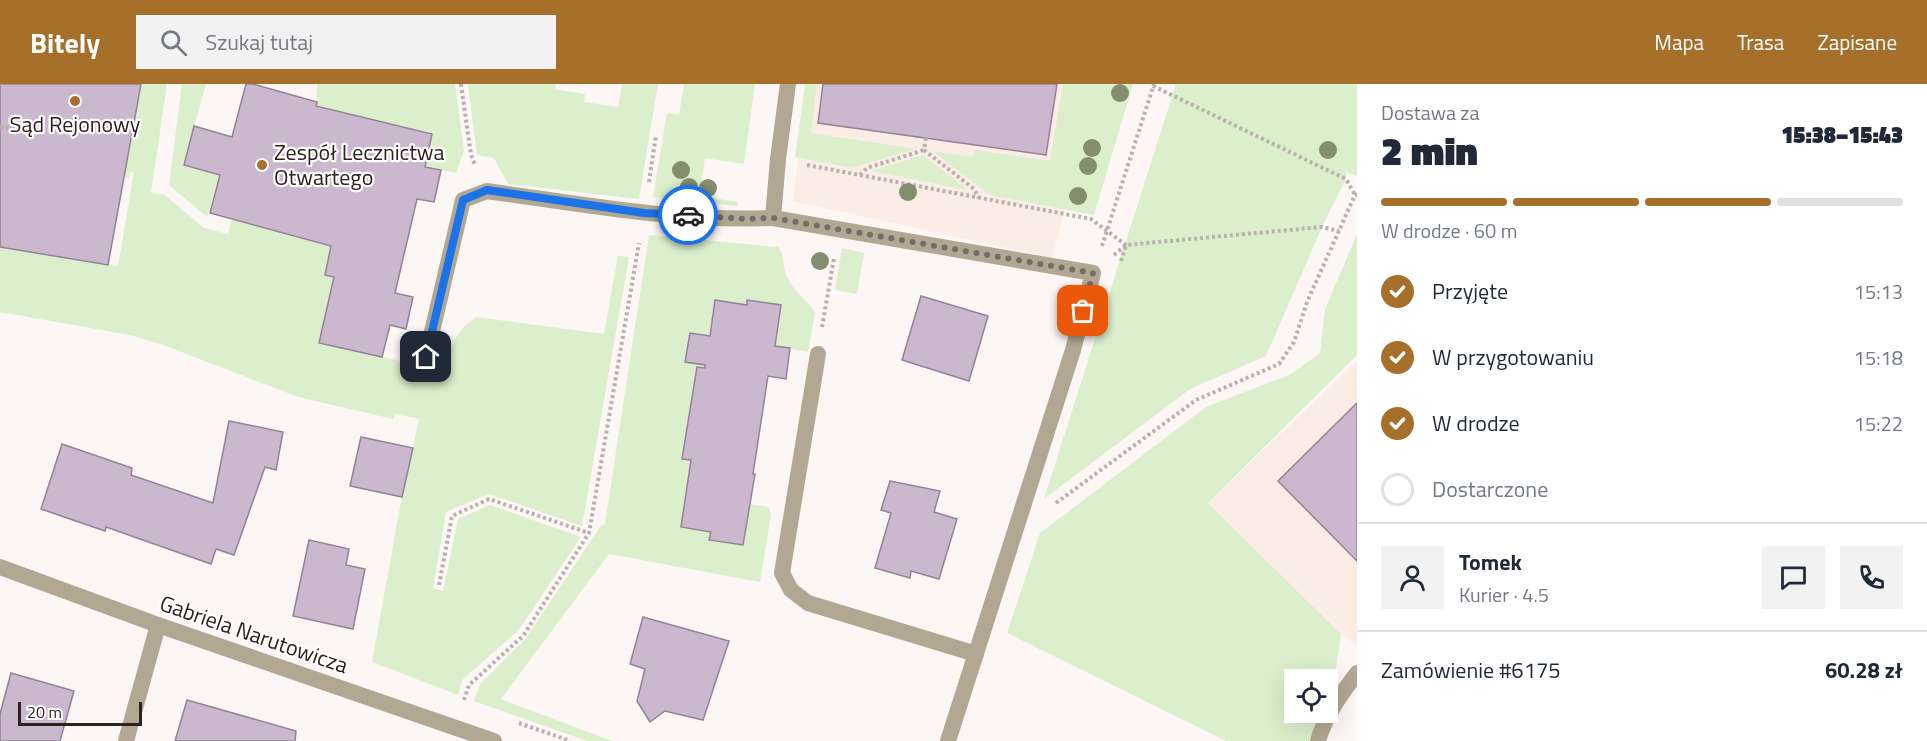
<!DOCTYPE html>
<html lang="pl">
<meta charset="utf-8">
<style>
body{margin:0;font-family:"Titillium Web",sans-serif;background:#f2f2f3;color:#1f2937;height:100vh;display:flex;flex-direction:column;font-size:22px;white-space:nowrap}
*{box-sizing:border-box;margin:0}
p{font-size:20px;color:#747a83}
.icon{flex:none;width:33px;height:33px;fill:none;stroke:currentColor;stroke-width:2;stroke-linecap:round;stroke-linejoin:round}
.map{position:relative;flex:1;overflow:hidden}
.sheet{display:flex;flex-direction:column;background:#fff;width:570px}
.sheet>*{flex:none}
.controls{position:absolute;left:1284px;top:585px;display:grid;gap:12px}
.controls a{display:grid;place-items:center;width:54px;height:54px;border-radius:0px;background:#fff;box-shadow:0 6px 24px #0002;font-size:30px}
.scale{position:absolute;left:18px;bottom:15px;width:124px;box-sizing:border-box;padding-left:6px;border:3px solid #2d221d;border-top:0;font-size:16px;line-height:21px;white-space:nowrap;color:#2d221d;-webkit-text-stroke:4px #fff;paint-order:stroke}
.pin{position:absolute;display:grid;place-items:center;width:51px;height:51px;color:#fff;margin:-26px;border-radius:12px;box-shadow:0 3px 9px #0006}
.courier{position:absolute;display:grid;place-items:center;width:60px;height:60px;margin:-30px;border:4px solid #1a73e8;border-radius:50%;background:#fff;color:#222;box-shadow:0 2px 8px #0007}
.overview em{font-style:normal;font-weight:800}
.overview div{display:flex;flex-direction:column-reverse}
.overview{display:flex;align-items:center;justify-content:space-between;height:102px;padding:0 24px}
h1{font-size:39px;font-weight:800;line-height:45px}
.bar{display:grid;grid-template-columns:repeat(4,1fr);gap:9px 6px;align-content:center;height:72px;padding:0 24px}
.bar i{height:8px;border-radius:4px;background:#e0e1e3}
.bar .active{background:#a6702b}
.bar p{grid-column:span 4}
.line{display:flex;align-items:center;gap:15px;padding:0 24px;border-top:2px solid #e0e1e3}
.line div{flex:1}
.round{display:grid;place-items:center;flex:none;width:63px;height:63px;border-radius:0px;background:#f2f2f3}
ol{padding:0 24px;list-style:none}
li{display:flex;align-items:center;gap:18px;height:66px}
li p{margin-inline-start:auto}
li .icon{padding:6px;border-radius:50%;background:#a6702b;color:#fff;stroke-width:4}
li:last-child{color:#747a83}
li i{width:33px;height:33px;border:3px solid #e0e1e3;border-radius:50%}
header{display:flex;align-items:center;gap:36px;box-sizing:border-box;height:84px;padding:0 30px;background:#a6702b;color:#fff}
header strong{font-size:28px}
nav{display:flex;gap:33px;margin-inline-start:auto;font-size:21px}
.search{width:420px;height:54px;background:#f2f2f3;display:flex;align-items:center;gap:15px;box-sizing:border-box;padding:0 21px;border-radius:0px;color:#747a83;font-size:22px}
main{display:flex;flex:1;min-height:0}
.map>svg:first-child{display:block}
</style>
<header>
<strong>Bitely</strong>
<div class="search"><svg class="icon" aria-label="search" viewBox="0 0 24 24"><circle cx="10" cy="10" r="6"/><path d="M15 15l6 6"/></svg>Szukaj tutaj</div>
<nav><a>Mapa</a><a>Trasa</a><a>Zapisane</a></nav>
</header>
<main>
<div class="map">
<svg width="1357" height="657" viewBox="0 0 1357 657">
<rect width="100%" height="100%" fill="#fcf6f4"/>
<g fill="#fbece5">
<path d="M807,0h291l-46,174 -259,-57z"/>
<path d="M1357,277v285l-16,-12 -133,-131z"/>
</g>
<g fill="#dcefcc">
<path d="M141,0h26l-16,109 14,2 39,33 24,6 4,-15 49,13 36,-130v-18h138l9,67 -8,22 -31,-6 7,-33 -63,-15 -23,65 -21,90 9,3 -15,65 124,29c8,-26 11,-38 33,-54l128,17 14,-78 11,1 -47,269 -93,-32 -43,18 -13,76 10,3 15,-72 32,-14 91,32 -63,94 -55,48 -5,16 -86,-33 28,-155 19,-88 -24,-5 -2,5 -95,-22 -132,-51 -36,-11 -130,-23v-65l97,10 -1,6 22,3 16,-94h-4l-1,6 -15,-3 -72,-69 92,16z"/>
<path d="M182,0h24l-22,80 36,11 -13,42 -38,-32z"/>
<path d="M468,0h88l-1,5 30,5 -1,8 34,5 4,-23h36l-19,115 -131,-15 -14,-26 -17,-3z"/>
<path d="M684,0h71l-11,80 -39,-6 -6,38 39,6 -1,4 -84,-9 14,-84 12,2z"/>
<path d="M805,0h12l-6,49 106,16 -65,19 -57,-11z"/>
<path d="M1063,0h70l-39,131 -104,-20 -58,-44 41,6 2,-7 75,11z"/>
<path d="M1176,0h181v92l-11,-4v7l-24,48 -56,129 -76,33 -146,110z"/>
<path d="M923,71l45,35 -97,-19z"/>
<path d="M1357,150v121l-149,148 133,131 -7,49 -6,15v-18h-34v32l27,1 -12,28h-83l-219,-108 33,-100 166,-126 85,-33 29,-21 5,-44z"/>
<path d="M649,151l129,12c7,9 4,21 10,32 6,13 20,21 27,34l-7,39 -33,-6 6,-41 -33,-5 -1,5 -32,-4 -10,67h-8l-15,90 9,2 -10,67 30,5 -2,7 34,6 7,-41 18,3 3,7 -11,68 -151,-28 -108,145 111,42h-25l-113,-40 6,-17 46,-46 74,-111 5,-3z"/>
<path d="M842,164l22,5 -7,41 -22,-4z"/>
</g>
<g fill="#cbb8cf" stroke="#948297" stroke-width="1.5">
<path d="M0,0h141l-33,181 -108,-18z"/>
<path d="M246,0h7l64,18 -1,4 116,28 -7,33 16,3 -7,32 -17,-3 -22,94 18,4 -7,32 -16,-4 -8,32 -63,-14 15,-66 -9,-2 6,-29 -121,-33 10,-38 -36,-10 10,-39 38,11z"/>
<path d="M823,0h234l-11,71 -228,-32z"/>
<path d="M921,212l67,20 -19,65 -67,-21z"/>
<path d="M715,216l32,5v-5l34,5 -6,41 15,2 -4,31 -18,-3 -15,98h2l-12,71 -34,-5 2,-8 -30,-5 10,-67 -9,-1 15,-92 8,1v-3l-20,-3 5,-29 20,3z"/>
<path d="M1357,319v158l-79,-80z"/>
<path d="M229,337l54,11 -7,38 -11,-3 -31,88 -18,-6 -5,15 -105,-37 -1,4 -64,-22 21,-65 70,24 -1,7 82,28z"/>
<path d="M361,353l52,11 -11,49 -52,-11z"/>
<path d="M890,397l50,10 -6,21 23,7 -18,60 -28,-8 -1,7 -35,-10 16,-55 -10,-3z"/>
<path d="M309,456l40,9 -3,16 19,4 -12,60 -60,-13z"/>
<path d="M643,533l86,24 -26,79 -38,-9 -15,11 -13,-21 8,-32 -15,-5z"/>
<path d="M11,589l63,18 -14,50h-60v-27z"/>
<path d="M187,616l109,31 -1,10h-120z"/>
</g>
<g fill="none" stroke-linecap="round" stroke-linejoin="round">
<g stroke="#b9b1ae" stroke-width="4" stroke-dasharray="3 3" stroke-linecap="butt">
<path d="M461,0l10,71 4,10"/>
<path d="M1153,2l193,93 9,16"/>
<path d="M0,43l20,3"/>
<path d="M926,54l-2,12 50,39 5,9"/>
<path d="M807,81l284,54 35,26"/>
<path d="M860,91l7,-7 57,-18"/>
<path d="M649,98l7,-47"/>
<path d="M1102,162l52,-162"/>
<path d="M1114,171l12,-10 196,-18 17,4"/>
<path d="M1121,177l5,-16"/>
<path d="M822,243l12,-69"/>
<path d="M1056,419l140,-103 83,-36 15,-22 13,-40 48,-107h2"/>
<path d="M439,501l13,-69 37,-17 100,34"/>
<path d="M464,616l5,-15 54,-49 66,-103 50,-290"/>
<path d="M519,639l51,18"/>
</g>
<g stroke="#b2a792" stroke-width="16">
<path d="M818,270l-36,219 9,17 17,13 168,51"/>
<path d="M426,273l37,-157 24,-9c94,13 190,31 286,27"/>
<path d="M1318,657c7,-25 23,-47 39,-68"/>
</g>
<g stroke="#b2a792" stroke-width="16">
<path d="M788,0l-10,75 -5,59 320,55 -20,77 -125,391"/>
<path d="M0,483l158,58 336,116"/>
<path d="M126,657l32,-116"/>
</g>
</g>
<g fill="#848e6f">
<circle cx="1120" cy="9" r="9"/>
<circle cx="1092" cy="64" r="9"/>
<circle cx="1328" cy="66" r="9"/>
<circle cx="1088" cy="82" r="9"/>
<circle cx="681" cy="86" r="9"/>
<circle cx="689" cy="103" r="9"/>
<circle cx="708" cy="104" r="9"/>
<circle cx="908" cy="108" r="9"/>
<circle cx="1078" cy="112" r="9"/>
<circle cx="820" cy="177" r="9"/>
</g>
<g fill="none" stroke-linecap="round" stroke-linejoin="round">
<path stroke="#756c68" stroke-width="6" stroke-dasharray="0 10.8" d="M688,131l56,4 29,-1 320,55 -10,38"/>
<path stroke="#1a73e8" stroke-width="8" d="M426,273l37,-157 24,-10 157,23 44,2"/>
</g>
<g fill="#a6702b" stroke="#fff" stroke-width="2">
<circle cx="75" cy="17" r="6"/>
<circle cx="262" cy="81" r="6"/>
</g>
<g text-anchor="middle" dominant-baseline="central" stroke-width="4.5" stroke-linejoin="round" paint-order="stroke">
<g font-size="22" fill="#2d221d" stroke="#fff">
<text x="75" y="40">Sąd Rejonowy</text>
<text x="274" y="68" text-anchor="start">Zespół Lecznictwa<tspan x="274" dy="25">Otwartego</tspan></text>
</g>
<g font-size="22" fill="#2d221d" stroke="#fff">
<text transform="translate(254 550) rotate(19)">Gabriela Narutowicza</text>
</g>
</g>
</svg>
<div class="controls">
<a><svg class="icon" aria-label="locate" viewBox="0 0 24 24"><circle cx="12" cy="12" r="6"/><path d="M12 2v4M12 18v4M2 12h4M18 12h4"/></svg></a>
</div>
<div class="scale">20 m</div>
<div class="pin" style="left:1083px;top:227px;background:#ea580c"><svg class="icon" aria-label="bag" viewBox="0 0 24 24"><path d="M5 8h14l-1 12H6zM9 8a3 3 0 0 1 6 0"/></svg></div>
<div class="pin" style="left:426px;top:273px;background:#1f2937"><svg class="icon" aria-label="home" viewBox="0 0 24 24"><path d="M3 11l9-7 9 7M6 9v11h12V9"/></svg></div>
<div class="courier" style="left:688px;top:131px"><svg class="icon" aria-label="car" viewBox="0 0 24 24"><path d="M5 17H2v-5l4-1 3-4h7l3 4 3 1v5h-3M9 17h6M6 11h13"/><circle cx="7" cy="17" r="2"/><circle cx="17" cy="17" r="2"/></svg></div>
</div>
<section class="sheet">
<div class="overview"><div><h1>2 min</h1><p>Dostawa za</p></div><em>15:38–15:43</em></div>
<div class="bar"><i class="active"></i><i class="active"></i><i class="active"></i><i></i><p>W drodze · 60 m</p></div>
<ol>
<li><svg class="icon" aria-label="check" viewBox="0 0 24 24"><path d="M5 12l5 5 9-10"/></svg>Przyjęte<p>15:13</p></li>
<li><svg class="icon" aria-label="check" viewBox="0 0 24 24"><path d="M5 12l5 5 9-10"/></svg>W przygotowaniu<p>15:18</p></li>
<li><svg class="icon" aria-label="check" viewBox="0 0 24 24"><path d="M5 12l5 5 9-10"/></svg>W drodze<p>15:22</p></li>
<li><i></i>Dostarczone</li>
</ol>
<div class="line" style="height:108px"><a class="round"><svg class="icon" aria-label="person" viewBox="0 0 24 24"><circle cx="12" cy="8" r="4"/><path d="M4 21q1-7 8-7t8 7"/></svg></a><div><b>Tomek</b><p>Kurier · 4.5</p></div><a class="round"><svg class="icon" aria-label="chat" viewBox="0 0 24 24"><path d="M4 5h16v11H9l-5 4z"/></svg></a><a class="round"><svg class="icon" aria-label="phone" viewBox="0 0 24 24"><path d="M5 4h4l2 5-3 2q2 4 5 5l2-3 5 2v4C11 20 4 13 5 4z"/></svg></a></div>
<div class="line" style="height:78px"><div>Zamówienie #6175</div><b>60.28 zł</b></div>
</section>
</main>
